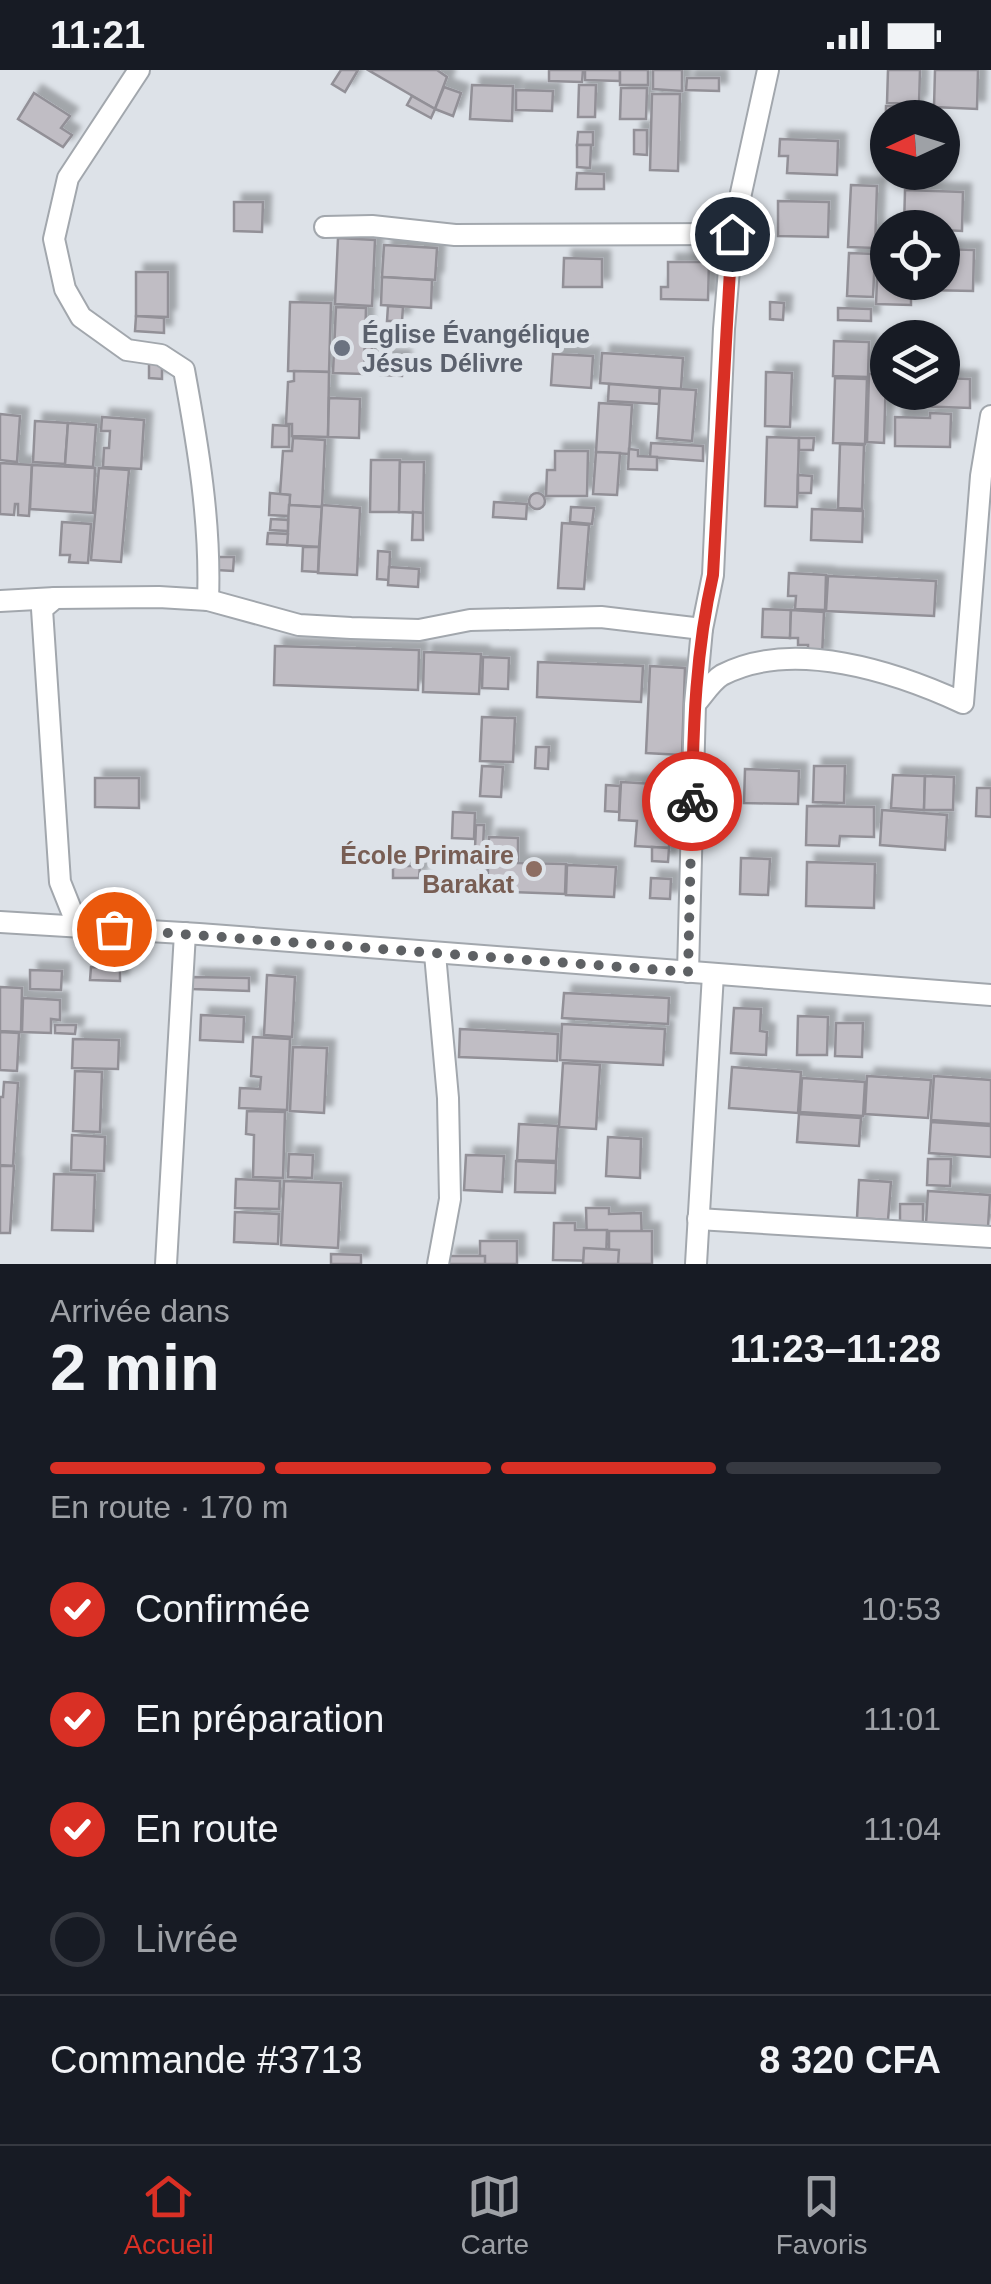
<!DOCTYPE html>
<html lang="fr">
<meta charset="utf-8">
<style>
body{margin:0;font-family:Helvetica,sans-serif;background:#20242c;color:#f1f3f6;height:100vh;display:flex;flex-direction:column;font-size:38px;white-space:nowrap}
*{box-sizing:border-box;margin:0}
p{font-size:32px;color:#9ea1a6}
.icon{flex:none;width:55px;height:55px;fill:none;stroke:currentColor;stroke-width:2;stroke-linecap:round;stroke-linejoin:round}
.map{position:relative;height:1194px;overflow:hidden}
.drawer{display:flex;flex-direction:column;background:#171b24;flex:1}
.drawer>*{flex:none}
.needle{width:65px;rotate:266deg}
.buttons{position:absolute;left:870px;top:30px;display:grid;gap:20px}
.buttons a{display:grid;place-items:center;width:90px;height:90px;border-radius:50%;background:#171b24;box-shadow:0 2px 8px #0004;font-size:50px}
.pin{position:absolute;display:grid;place-items:center;width:85px;height:85px;color:#fff;margin:-42px;border:5px solid #fff;border-radius:50%;box-shadow:0 2px 10px #0007}
.courier{position:absolute;display:grid;place-items:center;width:100px;height:100px;margin:-50px;border:8px solid #d93025;border-radius:50%;background:#fff;color:#222;box-shadow:0 2px 12px #0007}
.head em{font-style:normal;font-weight:800}
.head div{display:flex;flex-direction:column-reverse}
.head{display:flex;align-items:center;justify-content:space-between;height:170px;padding:0 50px}
h1{font-size:65px;font-weight:800;line-height:75px}
.bar{display:grid;grid-template-columns:repeat(4,1fr);gap:15px 10px;align-content:center;height:120px;padding:0 50px}
.bar i{height:12px;border-radius:8px;background:#363941}
.bar .current{background:#d93025}
.bar p{grid-column:span 4}
.line{display:flex;align-items:center;gap:25px;padding:0 50px;border-top:2px solid #363941}
.line div{flex:1}
ol{padding:0 50px;list-style:none}
li{display:flex;align-items:center;gap:30px;height:110px}
li p{margin-inline-start:auto}
li .icon{padding:10px;border-radius:50%;background:#d93025;color:#fff;stroke-width:4}
li:last-child{color:#9ea1a6}
li i{width:55px;height:55px;border:5px solid #363941;border-radius:50%}
.status{display:flex;justify-content:space-between;align-items:center;height:70px;padding:0 50px;background:#171b24;direction:ltr}
.status svg{height:28px;fill:currentColor}
.tab-bar{display:flex;justify-content:space-around;align-items:center;height:140px;border-top:2px solid #363941;background:#171b24;font-size:28px;color:#9ea1a6}
.tab-bar a{display:grid;justify-items:center;gap:5px}
.tab-bar .current{color:#d93025}
.map>svg:first-child{display:block}
</style>
<div class="status"><b>11:21</b><svg viewBox="0 0 49 12"><path d="M0 12V9h3v3zM5 12V6h3v6zM10 12V3h3v9zM15 12V0h3v12zM26 1h20v11H26zM47 4h2v5h-2z"/></svg></div>
<div class="map">
<svg width="991" height="1194" viewBox="0 0 991 1194">
<defs>
<filter id="shadow"><feDropShadow dx="8" dy="-8" stdDeviation="2.5" flood-color="#0004"/></filter>
</defs>
<rect width="100%" height="100%" fill="#dde2e8"/>
<g fill="#c0bdc4" stroke="#929097" stroke-width="2.5" filter="url(#shadow)">
<path d="M341,0h17l-13,22 -13,-8z"/>
<path d="M368,0h69l10,7 -12,32z"/>
<path d="M549,0h34l-1,12 -33,-1z"/>
<path d="M585,0h35v11l-35,-1z"/>
<rect x="620" y="0" width="28" height="15"/>
<path d="M653,0h29v21l-29,-2z"/>
<path d="M888,0h32l-1,34 -32,-1z"/>
<path d="M935,0h43l-1,39 -43,-2z"/>
<path d="M687,8h32v13l-33,-1z"/>
<path d="M472,15l41,1 -1,35 -42,-2z"/>
<path d="M579,15h17l-1,32h-17z"/>
<path d="M444,17l17,6 -8,23 -18,-7z"/>
<path d="M621,18h26l-1,31h-26z"/>
<path d="M516,20l37,1 -1,20 -36,-1z"/>
<path d="M34,23l36,23 -9,12 11,7 -9,12 -45,-28z"/>
<path d="M652,24h28l-2,77 -28,-1z"/>
<path d="M412,26l23,13 -4,9 -24,-13z"/>
<path d="M886,36h28v12h-26v32h-3z"/>
<path d="M634,60h13v25l-13,-1z"/>
<path d="M578,62h15v13h-16z"/>
<path d="M780,69l58,2 -1,34 -50,-2 1,-17h-9z"/>
<path d="M577,75h14l-1,23 -13,-1z"/>
<path d="M577,103l27,1v15h-28z"/>
<path d="M851,115l26,1 -2,62 -27,-1z"/>
<path d="M905,120l58,2 -1,39 -58,-3z"/>
<path d="M778,131l51,1 -1,35 -50,-1z"/>
<path d="M234,132h29l-1,30 -28,-1z"/>
<path d="M879,166h9v46h23v23l-35,-1z"/>
<path d="M338,168l37,2 -3,66 -37,-2z"/>
<path d="M384,175l53,3 -2,32 -53,-3z"/>
<path d="M942,179l32,1 -1,41 -47,-1v-8h16z"/>
<path d="M849,183l26,1 -2,43 -26,-1z"/>
<path d="M564,188l38,1v28h-39z"/>
<path d="M668,192h41l-1,38 -47,-1v-12h7z"/>
<path d="M136,202h32v45l-32,-1z"/>
<path d="M382,207l50,3 -1,28 -50,-3z"/>
<path d="M290,232l41,1 -2,69 -41,-1z"/>
<path d="M770,232l14,1 -1,17 -13,-1z"/>
<path d="M388,236l15,1 -1,14h-15z"/>
<path d="M336,237l30,1 -2,66 -31,-1z"/>
<path d="M838,238l33,1v12l-33,-1z"/>
<path d="M136,246l28,2v15l-29,-2z"/>
<path d="M834,271l35,1 -1,35 -35,-1z"/>
<path d="M365,276l7,1 -2,27h-6z"/>
<path d="M602,283l81,5 -2,31 -81,-6z"/>
<path d="M553,284l40,2 -2,32 -40,-3z"/>
<path d="M382,287l21,1 -1,18 -21,-1z"/>
<path d="M149,293l13,1v15l-13,-1z"/>
<path d="M294,301l35,1 -1,65 -36,-1v-12h-6l2,-42 6,-1z"/>
<path d="M766,302l26,1 -2,54 -25,-1z"/>
<path d="M869,304h17l-2,69 -17,-1z"/>
<path d="M835,308l32,1 -2,65 -32,-1z"/>
<path d="M942,308l28,1v29l-57,-2 1,-14h28z"/>
<path d="M609,314l51,4 -1,16 -51,-3z"/>
<path d="M660,318l36,2 -4,51 -35,-3z"/>
<path d="M329,328l31,1 -1,39 -31,-1z"/>
<path d="M599,333l33,2 -3,49 -33,-2z"/>
<path d="M930,343l21,1 -1,33 -55,-1v-29l35,1z"/>
<path d="M0,344l20,2 -3,46 -17,-2z"/>
<path d="M102,347l42,3 -3,49 -38,-2 1,-19h5l1,-17h-9z"/>
<path d="M35,351l33,2 -3,41 -32,-2z"/>
<path d="M68,353l28,2 -3,42 -28,-2z"/>
<path d="M273,355l16,1v21h-17z"/>
<path d="M767,367l32,1 -2,69 -32,-1z"/>
<path d="M293,368l32,2 -3,67 -33,-2 1,-10 -10,-1 3,-43h9z"/>
<path d="M799,368h15l-1,12h-14z"/>
<path d="M651,373l52,3v15l-53,-4z"/>
<path d="M840,374l24,1 -2,64 -24,-1z"/>
<path d="M629,379l9,1v6l19,1v13l-29,-1z"/>
<path d="M555,381h33l-1,45h-41l1,-26h8z"/>
<path d="M596,382l24,1 -3,42 -24,-1z"/>
<path d="M371,390h29l-1,52h-29z"/>
<path d="M400,392h24l-1,51 -24,-1z"/>
<path d="M0,393l32,2 -3,51 -11,-1v-11h-3l-1,11 -14,-1z"/>
<path d="M32,395l63,3 -2,45 -63,-4z"/>
<path d="M99,398l30,2 -8,92 -30,-2z"/>
<path d="M798,405l14,1 -1,17h-13z"/>
<path d="M270,423l20,2 -1,21 -20,-1z"/>
<circle cx="537" cy="431" r="8"/>
<path d="M494,432l33,2 -1,15 -33,-2z"/>
<path d="M289,435l33,2 -3,40 -32,-2z"/>
<path d="M322,435l38,3 -3,67 -39,-2z"/>
<path d="M571,437l23,1 -2,16 -22,-2z"/>
<path d="M812,439l51,2 -1,31 -51,-2z"/>
<path d="M413,442l10,1v27h-11z"/>
<path d="M271,449l17,1v11l-18,-1z"/>
<path d="M62,452l29,2 -3,39 -19,-1 1,-7h-10z"/>
<path d="M562,453l27,2 -5,64 -26,-1z"/>
<path d="M268,463l20,1 -1,11 -20,-1z"/>
<path d="M303,477h16l-1,25 -16,-1z"/>
<path d="M378,481l12,1 -1,28 -12,-1z"/>
<path d="M218,487h16l-1,14 -16,-1z"/>
<path d="M389,497l30,2 -1,18 -30,-2z"/>
<path d="M789,503l37,2 -1,35 -30,-1 1,-13h-8z"/>
<path d="M828,506l108,5 -2,35 -108,-5z"/>
<path d="M763,539l28,1 -1,28 -28,-1z"/>
<path d="M791,540l33,2 -2,45 -14,-1v-11h-10v-7h-8z"/>
<path d="M275,576l144,4 -1,40 -144,-5z"/>
<path d="M424,582l57,2 -2,40 -56,-2z"/>
<path d="M483,587l26,1 -1,31 -26,-1z"/>
<path d="M538,592l105,4 -2,36 -104,-5z"/>
<path d="M650,596l35,2 -3,87 -36,-2z"/>
<path d="M482,647l33,1 -2,44 -33,-1z"/>
<path d="M536,677h13l-1,22 -13,-1z"/>
<path d="M482,696l21,1 -2,30 -21,-1z"/>
<path d="M814,696h31l-1,37 -31,-1z"/>
<path d="M745,699l54,2 -1,33 -54,-1z"/>
<path d="M893,705l32,1 -1,34 -33,-2z"/>
<path d="M925,706l29,1 -1,33h-29z"/>
<path d="M95,708h44v30l-44,-1z"/>
<path d="M621,712l51,3 -3,63 -34,-2 2,-25 -18,-1z"/>
<path d="M606,715l14,1 -1,26 -14,-1z"/>
<path d="M977,718h14v29l-15,-1z"/>
<path d="M807,736l67,1v30l-34,-1 -1,10 -33,-1z"/>
<path d="M882,740l65,5 -2,35 -65,-5z"/>
<path d="M453,742l22,1 -1,26 -22,-1z"/>
<path d="M476,755h8l-1,23h-8z"/>
<path d="M489,767l29,1v25l48,1 -1,30 -78,-3z"/>
<path d="M652,777l17,1 -1,14 -16,-1z"/>
<path d="M741,788l29,1 -2,36 -28,-1z"/>
<path d="M807,792l68,2 -1,44 -68,-2z"/>
<path d="M567,795l49,2 -2,30 -48,-2z"/>
<path d="M393,796h27l-1,12h-26z"/>
<path d="M478,801h10l-1,18h-9z"/>
<path d="M651,808l20,1 -1,20 -20,-1z"/>
<path d="M91,897l29,1v13l-30,-1z"/>
<path d="M30,900l32,1 -1,19 -31,-1z"/>
<path d="M267,905l28,2 -3,60 -28,-2z"/>
<path d="M192,907l57,1v13l-57,-2z"/>
<path d="M0,917l22,1 -1,44 -21,-1z"/>
<path d="M564,923l105,5 -1,26 -106,-6z"/>
<path d="M23,928l37,2v20l-9,-1v14l-29,-1z"/>
<path d="M734,938l27,1 -1,22 7,1 -1,23 -35,-2z"/>
<path d="M201,945l43,2 -1,25 -43,-2z"/>
<path d="M798,946l30,1 -1,38h-30z"/>
<path d="M836,953h27l-1,34 -27,-1z"/>
<path d="M562,954l103,5 -2,36 -103,-5z"/>
<path d="M55,955h21l-1,9 -20,-1z"/>
<path d="M460,959l98,5 -1,27 -98,-4z"/>
<path d="M0,962l19,1 -2,38 -17,-1z"/>
<path d="M253,967l37,2 -3,71 -48,-2 1,-20 20,1 1,-12 -10,-1z"/>
<path d="M73,969l46,1 -1,29 -46,-1z"/>
<path d="M293,977l34,1 -3,65 -34,-2z"/>
<path d="M563,993l37,2 -4,64 -37,-2z"/>
<path d="M732,997l69,5 -3,41 -69,-5z"/>
<path d="M75,1001l27,1 -2,60 -27,-1z"/>
<path d="M867,1006l64,4 -3,38 -63,-4z"/>
<path d="M934,1006l57,4v44l-60,-4z"/>
<path d="M802,1008l63,4 -2,34 -63,-4z"/>
<path d="M4,1012l14,1 -5,83 -13,-1v-68h3z"/>
<path d="M247,1041l38,1 -2,66 -30,-1 1,-42 -8,-1z"/>
<path d="M799,1044l62,4 -2,28 -62,-4z"/>
<path d="M931,1052l60,4v31l-62,-4z"/>
<path d="M519,1054l39,2 -2,35 -39,-1z"/>
<path d="M72,1065l33,2 -1,34 -33,-1z"/>
<path d="M608,1067l33,2 -1,39 -34,-2z"/>
<path d="M289,1084l24,1 -1,23 -24,-1z"/>
<path d="M466,1085l38,1 -2,36 -38,-2z"/>
<path d="M928,1089h23l-1,27 -23,-1z"/>
<path d="M516,1091l40,2 -1,30 -40,-1z"/>
<path d="M0,1096h14l-4,67h-10z"/>
<path d="M54,1104l41,1 -2,56 -41,-1z"/>
<path d="M236,1109l44,2 -1,28 -44,-1z"/>
<path d="M859,1110l32,2 -3,38 -31,-2z"/>
<path d="M284,1111l57,2 -3,65 -57,-3z"/>
<path d="M928,1121l62,4 -2,32 -62,-4z"/>
<rect x="900" y="1134" width="23" height="18"/>
<path d="M586,1138h23v6l32,-1 1,30 -55,2z"/>
<path d="M235,1142l44,2 -1,30 -44,-2z"/>
<path d="M554,1153h21v7h32l-1,31 -53,-1z"/>
<path d="M609,1161h43v33h-37l-1,-13h-5z"/>
<path d="M480,1171h37v23h-33v-7l-4,1z"/>
<path d="M584,1178l35,2 -1,14h-35z"/>
<path d="M331,1184l30,1v9h-30z"/>
<rect x="448" y="1186" width="37" height="8"/>
</g>
<g fill="none" stroke-linecap="round" stroke-linejoin="round">
<defs>
<g id="street">
<path d="M139,0l-71,108 -14,61 11,50 16,28 46,33 34,5 23,15c14,76 27,153 24,230"/>
<path d="M325,157l47,-1 83,9 277,-1"/>
<path d="M0,531l55,-3"/>
<path d="M696,633c8,-9 16,-22 26,-28 71,-37 174,-3 241,28l18,-227 10,-60"/>
<path d="M0,852l199,12 792,61"/>
<path d="M78,857l-18,-45 -18,-273 13,-11 104,-1 49,3 91,25 52,3 68,2 51,-10 131,-3 101,12"/>
<path d="M435,884l13,144 2,101 -12,65"/>
<path d="M688,902l7,-268 7,-75 11,-54 11,-246 8,-95 36,-164"/>
<path d="M698,1149l293,18"/>
<path d="M166,1194l19,-331"/>
<path d="M696,1194l17,-290"/>
</g>
</defs>
<use href="#street" stroke="#a2a7ad" stroke-width="24"/>
<use href="#street" stroke="#fff" stroke-width="20"/>
</g>
<g fill="none" stroke-linecap="round" stroke-linejoin="round">
<path stroke="#5e6164" stroke-width="10" stroke-dasharray="0 18" d="M114,859l574,43 4,-171"/>
<path stroke="#d93025" stroke-width="12" d="M692,731c1,-75 4,-152 21,-226l19,-341"/>
</g>
<circle fill="#6b7280" stroke="#dde2e8" stroke-width="4" cx="342" cy="278" r="10"/>
<circle fill="#8d6e63" stroke="#dde2e8" stroke-width="4" cx="534" cy="799" r="10"/>
<g text-anchor="middle" dominant-baseline="central" stroke-width="10" stroke-linejoin="round" paint-order="stroke">
<g font-size="25" font-weight="bold" fill="#5b616d" stroke="#dde2e8" text-anchor="start">
<text x="362" y="264">Église Évangélique<tspan x="362" dy="29">Jésus Délivre</tspan></text>
</g>
<g font-size="25" font-weight="bold" fill="#785e54" stroke="#dde2e8" text-anchor="end">
<text x="514" y="785">École Primaire<tspan x="514" dy="29">Barakat</tspan></text>
</g>
</g>
</svg>
<div class="buttons">
<a><svg class="needle" viewBox="-14 -14 28 28"><path d="M0-13l5 13h-10z" fill="#e53935"/><path d="M0 13l5-13h-10z" fill="#9ea1a6"/></svg></a>
<a><svg class="icon" aria-label="locate" viewBox="0 0 24 24"><circle cx="12" cy="12" r="6"/><path d="M12 2v4M12 18v4M2 12h4M18 12h4"/></svg></a>
<a><svg class="icon" aria-label="layers" viewBox="0 0 24 24"><path d="M12 4l9 5-9 5-9-5zM3 14l9 5 9-5"/></svg></a>
</div>
<div class="pin" style="left:114px;top:859px;background:#ea580c"><svg class="icon" aria-label="bag" viewBox="0 0 24 24"><path d="M5 8h14l-1 12H6zM9 8a3 3 0 0 1 6 0"/></svg></div>
<div class="pin" style="left:732px;top:164px;background:#1f2937"><svg class="icon" aria-label="home" viewBox="0 0 24 24"><path d="M3 11l9-7 9 7M6 9v11h12V9"/></svg></div>
<div class="courier" style="left:692px;top:731px"><svg class="icon" aria-label="bike" viewBox="0 0 24 24"><circle cx="6" cy="16" r="4"/><circle cx="18" cy="16" r="4"/><path d="M6 16l4-8h5l3 8M10 8l3 8H6M13 5h3"/></svg></div>
</div>
<section class="drawer">
<div class="head"><div><h1>2 min</h1><p>Arrivée dans</p></div><em>11:23–11:28</em></div>
<div class="bar"><i class="current"></i><i class="current"></i><i class="current"></i><i></i><p>En route · 170 m</p></div>
<ol>
<li><svg class="icon" aria-label="check" viewBox="0 0 24 24"><path d="M5 12l5 5 9-10"/></svg>Confirmée<p>10:53</p></li>
<li><svg class="icon" aria-label="check" viewBox="0 0 24 24"><path d="M5 12l5 5 9-10"/></svg>En préparation<p>11:01</p></li>
<li><svg class="icon" aria-label="check" viewBox="0 0 24 24"><path d="M5 12l5 5 9-10"/></svg>En route<p>11:04</p></li>
<li><i></i>Livrée</li>
</ol>
<div class="line" style="height:130px"><div>Commande #3713</div><b>8 320 CFA</b></div>
</section>
<nav class="tab-bar">
<a class="current"><svg class="icon" aria-label="home" viewBox="0 0 24 24"><path d="M3 11l9-7 9 7M6 9v11h12V9"/></svg>Accueil</a>
<a><svg class="icon" aria-label="map" viewBox="0 0 24 24"><path d="M3 6l6-2 6 2 6-2v14l-6 2-6-2-6 2zM9 4v14M15 6v14"/></svg>Carte</a>
<a><svg class="icon" aria-label="saved" viewBox="0 0 24 24"><path d="M7 4h10v16l-5-4-5 4z"/></svg>Favoris</a>
</nav>
